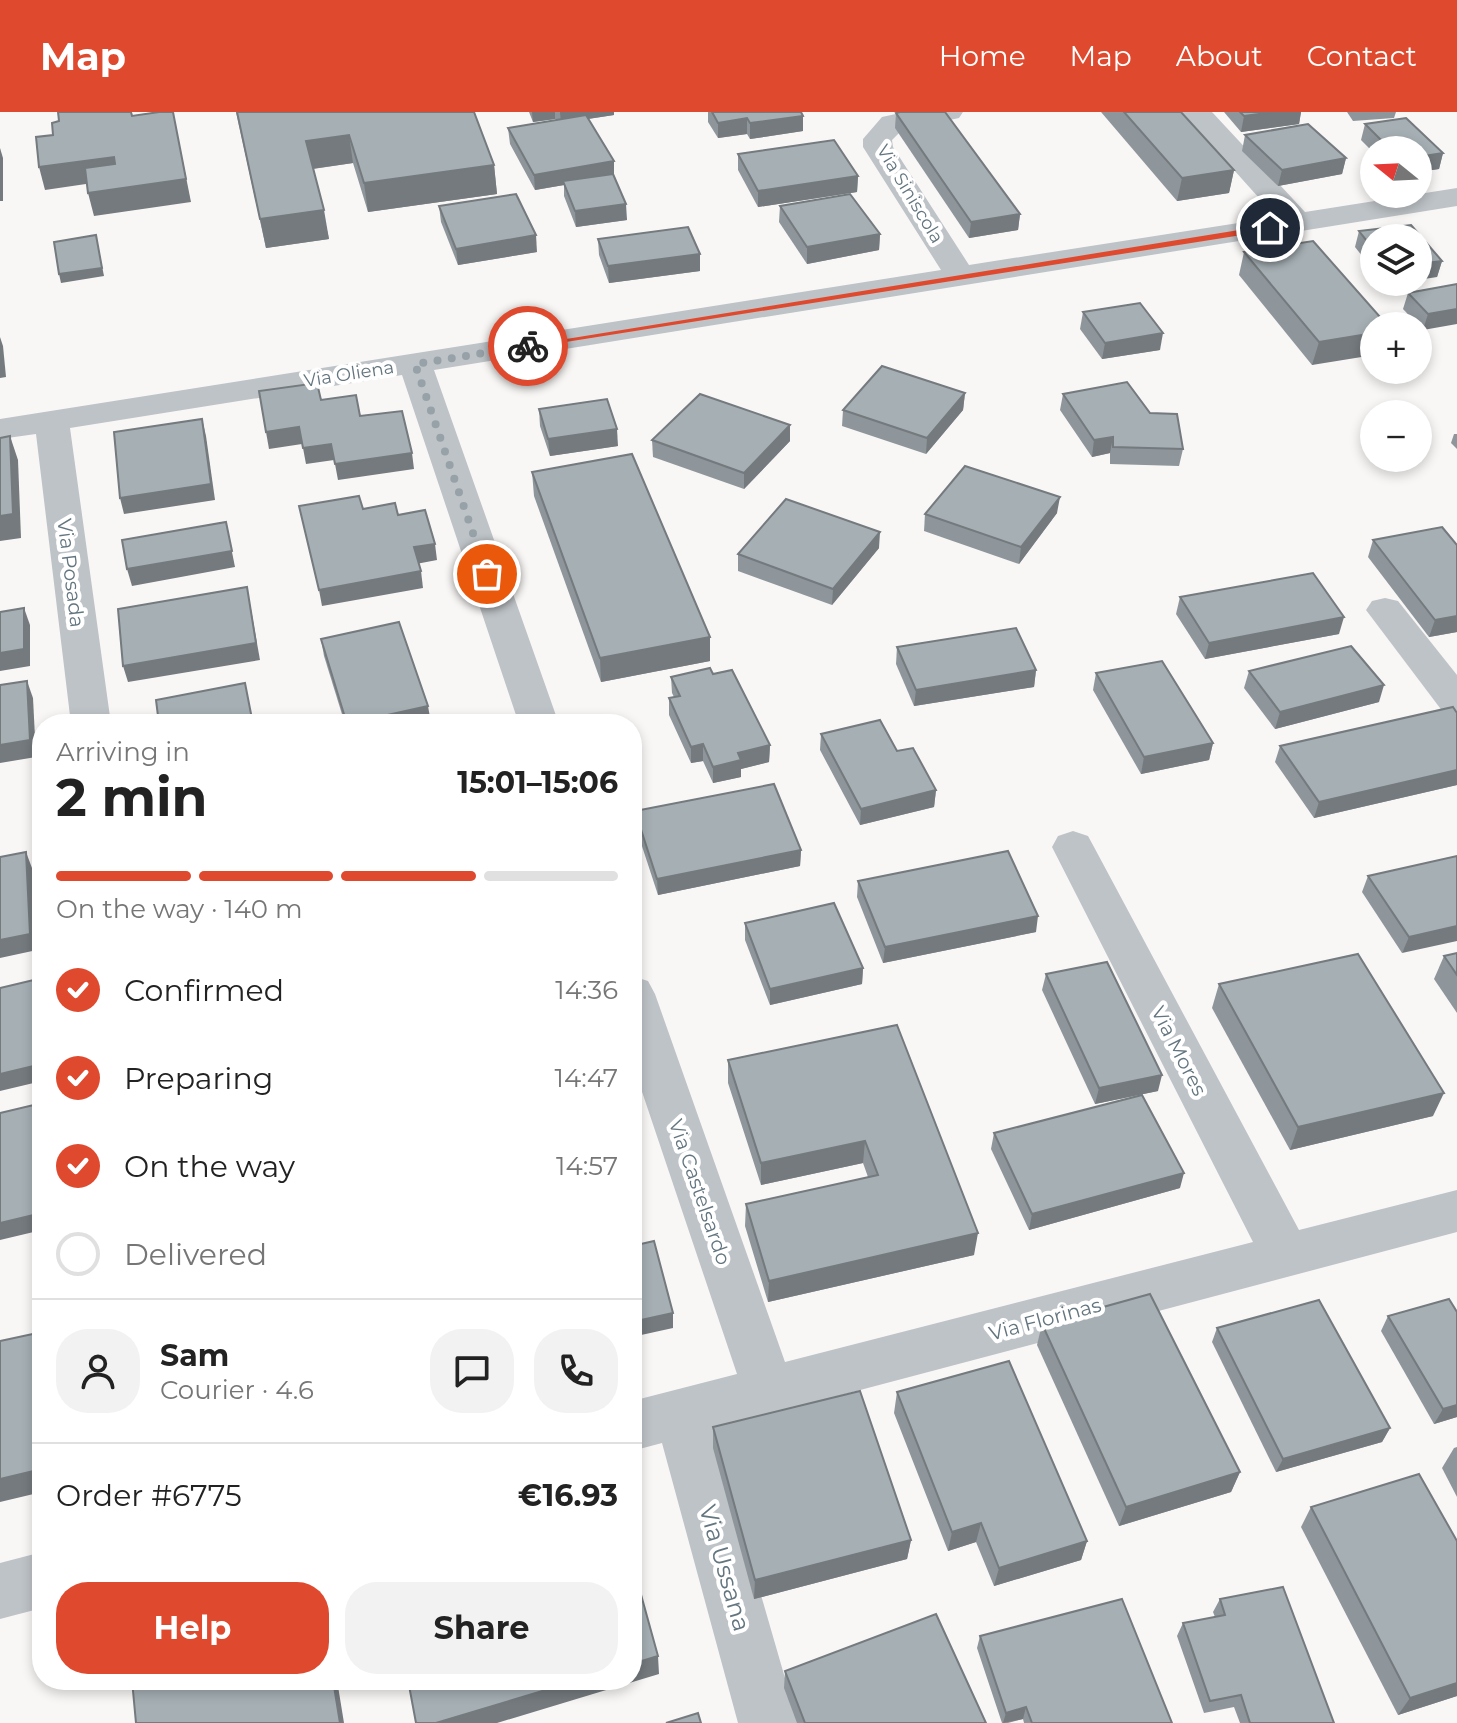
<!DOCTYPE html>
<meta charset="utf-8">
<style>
body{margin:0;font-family:Montserrat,sans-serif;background:#f2f2f2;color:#222;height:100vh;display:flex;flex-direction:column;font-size:30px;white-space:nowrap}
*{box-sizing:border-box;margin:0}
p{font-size:26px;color:#767676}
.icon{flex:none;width:44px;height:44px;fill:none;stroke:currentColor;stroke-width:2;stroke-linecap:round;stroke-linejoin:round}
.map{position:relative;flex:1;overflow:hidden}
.details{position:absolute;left:32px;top:602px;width:610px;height:976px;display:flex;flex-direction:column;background:#fff;border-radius:32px;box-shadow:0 4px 12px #0003}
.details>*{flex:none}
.needle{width:52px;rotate:288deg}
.controls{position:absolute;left:1360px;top:24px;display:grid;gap:16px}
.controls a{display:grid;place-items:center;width:72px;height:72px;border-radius:50%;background:#fff;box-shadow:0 4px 12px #0003;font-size:40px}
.pin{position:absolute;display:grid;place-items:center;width:68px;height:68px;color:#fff;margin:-34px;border:4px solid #fff;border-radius:50%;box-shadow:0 2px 8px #0007}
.courier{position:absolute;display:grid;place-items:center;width:80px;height:80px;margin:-40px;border:6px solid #df492e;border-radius:50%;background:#fff;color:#222;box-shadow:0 2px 10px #0007}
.headline em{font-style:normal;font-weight:700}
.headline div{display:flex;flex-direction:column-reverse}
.headline{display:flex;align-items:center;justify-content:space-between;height:136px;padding:0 24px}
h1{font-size:52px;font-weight:700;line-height:60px}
.bar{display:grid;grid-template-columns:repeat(4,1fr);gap:12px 8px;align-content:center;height:96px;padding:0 24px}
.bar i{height:10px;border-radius:6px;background:#e0e0e0}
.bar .on{background:#df492e}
.bar p{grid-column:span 4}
.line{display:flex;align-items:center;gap:20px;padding:0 24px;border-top:2px solid #e0e0e0}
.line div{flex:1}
.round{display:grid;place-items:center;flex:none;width:84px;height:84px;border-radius:32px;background:#f2f2f2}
ol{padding:0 24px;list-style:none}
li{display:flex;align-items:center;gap:24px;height:88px}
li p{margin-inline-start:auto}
li .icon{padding:8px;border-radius:50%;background:#df492e;color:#fff;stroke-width:4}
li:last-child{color:#767676}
li i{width:44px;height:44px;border:4px solid #e0e0e0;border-radius:50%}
.cta{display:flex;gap:16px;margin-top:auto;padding:16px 24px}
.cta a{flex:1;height:92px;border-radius:32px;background:#df492e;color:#fff;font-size:32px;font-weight:700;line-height:92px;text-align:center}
.cta a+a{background:#f2f2f2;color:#222}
header{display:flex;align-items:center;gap:48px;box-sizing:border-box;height:112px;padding:0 40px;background:#df492e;color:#fff}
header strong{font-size:38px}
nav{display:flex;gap:44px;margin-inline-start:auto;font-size:28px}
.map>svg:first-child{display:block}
</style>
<header>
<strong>Map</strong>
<nav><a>Home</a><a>Map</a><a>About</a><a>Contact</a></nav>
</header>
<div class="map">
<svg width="1457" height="1611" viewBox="0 0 1457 1611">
<rect width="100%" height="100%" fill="#f8f7f5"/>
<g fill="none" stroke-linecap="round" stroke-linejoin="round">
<g fill="#bec3c7" fill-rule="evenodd">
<path d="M905,0h58l-4,6 -57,12 -10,10 1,7 76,118 307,-48 -94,-105h30l93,100 152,-24v18l-1023,164 125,354h-40l-117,-349 -332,53 41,296h-40l-35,-290 -36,5v-20l941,-149 -78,-123v-8l19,-22z"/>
<path d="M1385,486l13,3 59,74v41l-14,-4 -77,-102 6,-9z"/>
<path d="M1073,719l15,5 6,11 205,383 158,-40v42l-744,197 85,294h-60l-76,-280 -30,8v-50l105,-27 -105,-312v-86l16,5 7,13 130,368 468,-120 -201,-395 6,-11z"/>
<path d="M42,1440v56l-42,11v-56z"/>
</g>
</g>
<g fill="#8e969b">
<path d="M236,0l258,53 3,29 -129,18 -15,-49 -40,6 16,70 -63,9z"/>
<path d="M529,0h85v3l-26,4 26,57 13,44 -51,7 -12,-31v-11l-29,5 -25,-46 -2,-16 49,-8 -2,-1 -22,3z"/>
<path d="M708,0h93l2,19 -53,8 -3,-5 -29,4 -10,-16z"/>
<path d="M1101,0h80l53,58 -5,23 -52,8z"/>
<path d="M1224,0h77l-2,12 -58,8z"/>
<path d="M1347,0h49l-2,6 -41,3z"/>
<path d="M896,1l124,101 -2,16 -49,8 -74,-110z"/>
<path d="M1365,12l78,29 -4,16 -21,3v-22h-44v3l-13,-13z"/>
<path d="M1245,23l101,23 -4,16 -64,12 -36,-35z"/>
<path d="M738,42l120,22 -1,16 -99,15 -20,-37z"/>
<path d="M439,94l98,46 -79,13 -17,-43z"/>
<path d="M780,94l100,28 -1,16 -72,14 -28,-42z"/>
<path d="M1359,119l83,30 -5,16 -63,-39v33l-19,-24z"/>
<path d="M598,127l102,15v17l-91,12 -10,-28z"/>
<path d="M1244,140l144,74 -76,39 -73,-90z"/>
<path d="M1457,172l-34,46 -20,-21 5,-16z"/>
<path d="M1083,200l77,38 -58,9 -22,-30z"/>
<path d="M965,281l-2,17 -37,44 -84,-28 1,-16z"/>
<path d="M1063,282l87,19 33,36 -4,17 -69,-2v-11l-18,4 -32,-47z"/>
<path d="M539,297l79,37 -68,10 -10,-30z"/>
<path d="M790,313v16l-46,48 -91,-32 -1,-17z"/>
<path d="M1454,322h3v15l-6,-6z"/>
<path d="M532,360l178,189 -109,21 -67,-186z"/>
<path d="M1057,401l-38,51 -95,-33 1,-17z"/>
<path d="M1373,428l84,5v87l-28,5 -61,-80z"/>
<path d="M879,436l-47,57 -94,-34v-17z"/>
<path d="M1180,485l159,37 -134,25 -29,-45z"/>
<path d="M321,527l110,84 -7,1h-79l-21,-68z"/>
<path d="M897,535l139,23 -2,17 -120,19 -18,-42z"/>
<path d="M1249,559l130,31 -104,27 -31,-41z"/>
<path d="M1096,561l117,70 -4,17 -68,14 -48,-84z"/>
<path d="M713,562l57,71 -1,17 -28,7v8l-28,6 -10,-22 -12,2 -22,-48v-17l5,-1 -2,-4 -1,-16z"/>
<path d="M1457,601v72l-143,33 -39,-56 5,-16z"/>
<path d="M821,622l76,17 39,39 -2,17 -74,18 -40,-75z"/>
<path d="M635,699l166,39 -1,16 -142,29 -22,-67z"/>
<path d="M1457,744l-55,97 -40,-61 6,-16z"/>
<path d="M858,769l178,51 -153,31 -26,-66z"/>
<path d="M745,811l118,45 -1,16 -92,21 -25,-65z"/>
<path d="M1457,841v60l-23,-34 10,-23z"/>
<path d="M1046,862l112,117 -63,13 -53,-114z"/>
<path d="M1219,872l214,132 -143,34 -78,-142z"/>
<path d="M897,913l77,230 -206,47 -23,-76 1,-22 122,-27 -5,-14 -102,22 -33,-102v-23z"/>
<path d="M994,1021l186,55 -151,42 -38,-81z"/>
<path d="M1457,1200v105l-23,7 -53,-93 7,-15z"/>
<path d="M1042,1212l198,148 -9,20 -112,34 -82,-181z"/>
<path d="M1217,1216l173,100 -8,14 -106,30 -64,-130z"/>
<path d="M897,1280l190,149 -6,19 -87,26 -18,-44 -28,9 -54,-138z"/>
<path d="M713,1315l198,113 -4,19 -153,40 -41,-151z"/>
<path d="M1457,1335v50l-15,-29 12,-20z"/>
<path d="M1311,1395l146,189 -59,19 -97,-188z"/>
<path d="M1220,1487l114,124h-94l-6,-16 -30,6 -27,-77 6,-13 32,-6 -2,-5z"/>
<path d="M980,1524l192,87h-148l-1,-4 -15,4h-6l-25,-75z"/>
<path d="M785,1559l201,52h-189l-13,-35z"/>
</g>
<g fill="#747a7e">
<path d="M173,0l18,90 -97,14 -6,-23z"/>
<path d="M532,0h23v7l-22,3z"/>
<path d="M560,0h54v3l-53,8z"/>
<path d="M1274,0h27l-2,12 -58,8 3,-16z"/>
<path d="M803,4v15l-53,8v-16z"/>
<path d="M747,6v16l-29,4v-15z"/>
<path d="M349,23l4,28 -42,6 -5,-28z"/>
<path d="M0,36l3,10v43h-3z"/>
<path d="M1443,41l-4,16 -21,3v-15z"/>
<path d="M114,45l6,22 -75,11 -6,-23z"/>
<path d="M1346,46l-4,16 -64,12 4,-16z"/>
<path d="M614,49v15l-51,5 1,4 -29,5 -1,-15z"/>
<path d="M494,53l3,29 -129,18 -4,-29z"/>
<path d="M1234,58l-5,23 -52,8 5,-23z"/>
<path d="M858,64l-1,16 -99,15v-16z"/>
<path d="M626,92l1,16 -51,7 -1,-16z"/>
<path d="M324,98l5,29 -63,9 -6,-29z"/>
<path d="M1020,102l-2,16 -49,8 2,-16z"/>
<path d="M880,122l-1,16 -72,14v-17z"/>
<path d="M96,123l8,41 -43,7 -2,-9z"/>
<path d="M536,123l1,17 -79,13 -2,-16z"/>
<path d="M700,142v17l-91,12 -1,-17z"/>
<path d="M1442,149l-5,16 -19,3v-16z"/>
<path d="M1457,197v15l-34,6 5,-16z"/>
<path d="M1163,221l-3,17 -58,9 3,-16z"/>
<path d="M1374,221v22l-62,10 7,-23z"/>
<path d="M0,225l3,9 3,31 -6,1z"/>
<path d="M965,281l-2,17 -37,44 1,-16z"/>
<path d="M202,307l4,17 9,64 -91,14 -4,-16z"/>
<path d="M790,313v16l-46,48v-16z"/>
<path d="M299,315l3,17 -33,5 -3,-17z"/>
<path d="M617,317l1,17 -68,10 -2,-17z"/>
<path d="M10,324l8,24 3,78 -21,3v-25z"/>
<path d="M1113,325l-3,16 -18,4 2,-17z"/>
<path d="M331,332l3,16 -28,4 -3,-16z"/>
<path d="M412,341l2,16 -76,11 -3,-16z"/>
<path d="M1060,385l-3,16 -38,51 2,-17z"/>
<path d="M226,410l9,45 -103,19 -5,-17z"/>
<path d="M880,420l-1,16 -47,57 1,-16z"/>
<path d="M435,432l2,16 -21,4 -2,-17z"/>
<path d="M421,459l2,17 -101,18 -3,-16z"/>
<path d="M247,475l13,73 -132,22 -5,-16z"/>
<path d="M24,496l6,17v41l-30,5v-18z"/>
<path d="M1457,504v16l-28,5 6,-17z"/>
<path d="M1344,505l-5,17 -134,25 4,-16z"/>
<path d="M710,525v24l-109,21 -1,-24z"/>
<path d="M1036,558l-2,17 -120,19 2,-16z"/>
<path d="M27,569l6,17 3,59 -36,6v-18z"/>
<path d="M1384,573l-5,17 -104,27 5,-17z"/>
<path d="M428,594l3,17 -7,1h-75z"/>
<path d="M1213,631l-4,17 -68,14 3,-17z"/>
<path d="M703,632v17l-12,2v-16z"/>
<path d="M770,633l-1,17 -28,7v8l-28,6v-16l25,-14z"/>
<path d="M1457,658v15l-143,33 5,-16z"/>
<path d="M936,678l-2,17 -74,18 1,-16z"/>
<path d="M801,738l-1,16 -142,29 -1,-16z"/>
<path d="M26,740l6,16 5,82 -37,8v-18z"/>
<path d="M1038,804l-2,16 -153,31 2,-16z"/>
<path d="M1457,814v15l-55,12 7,-16z"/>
<path d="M863,856l-1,16 -92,21v-16z"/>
<path d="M42,952v17l-42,10v-17z"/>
<path d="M1162,963l-4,16 -63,13 4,-16z"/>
<path d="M1444,981l-11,23 -143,34 8,-23z"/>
<path d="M865,1029l-2,22 -102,22v-22z"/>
<path d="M1184,1061l-4,15 -151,42 3,-16z"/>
<path d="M42,1101v17l-42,10v-17z"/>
<path d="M978,1121l-4,22 -206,47 1,-21z"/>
<path d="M673,1201v15l-41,9v-15z"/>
<path d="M1457,1293v12l-23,7 9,-15z"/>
<path d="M1390,1316l-8,14 -106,30 7,-13z"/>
<path d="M42,1357v23l-42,10v-23z"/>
<path d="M1240,1360l-9,20 -112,34 7,-19z"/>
<path d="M981,1411l-5,19 -28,9 4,-19z"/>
<path d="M911,1428l-4,19 -153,40 1,-19z"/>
<path d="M1087,1429l-6,19 -87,26 5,-18z"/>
<path d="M658,1544l1,18 -162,49h-61l143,-43h53v-16z"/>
<path d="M333,1568h4l7,43h-4z"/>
<path d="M1457,1571v13l-59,19 12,-17z"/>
<path d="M1026,1595l-3,12 -20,4 3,-10z"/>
</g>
<g fill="#a5afb4" stroke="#747a7e" stroke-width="2">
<path d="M58,0h73l1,4 27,-4h14l13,67 -98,14 -3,-25 30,-4 -1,-7 -75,10 -3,-30 17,-2 -1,-12 7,-2z"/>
<path d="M237,0h237l20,53 -130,18 -15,-48 -43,6 18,69 -64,9z"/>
<path d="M712,0h89l2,4 -53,7 -3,-5 -29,5z"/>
<path d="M900,0h45l75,102 -49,8 -75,-109z"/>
<path d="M1124,0h57l53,58 -52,8z"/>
<path d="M1240,0h34l-30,4z"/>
<path d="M586,3l28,46 -80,14 -26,-47z"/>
<path d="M1406,6l37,35 -25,4v-7h-27l-26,-26z"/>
<path d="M1308,12l38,34 -64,12 -37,-35z"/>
<path d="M834,28l24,36 -100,15 -20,-37z"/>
<path d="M613,62l13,30 -51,7 -12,-30z"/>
<path d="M516,82l20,41 -80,14 -17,-43z"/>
<path d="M850,82l30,40 -73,13 -27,-41z"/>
<path d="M1411,113l31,36 -24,3v-26h-44v12l-15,-19z"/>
<path d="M688,115l12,27 -92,12 -10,-27z"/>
<path d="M96,123l6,33 -43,6 -5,-32z"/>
<path d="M1313,129l75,85h-14v7l-55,9 -75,-90z"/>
<path d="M1457,172v25l-29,5 -20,-21z"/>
<path d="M1140,191l23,30 -58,10 -22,-31z"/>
<path d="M882,254l83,27 -38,45 -84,-28z"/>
<path d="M1127,270l23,31 27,1 6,35 -70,-2v-10l-19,3 -31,-46z"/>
<path d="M317,271l4,17 35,-5 4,21 42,-5 10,42 -77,11 -4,-20 -28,4 -4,-21 -33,5 -7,-41z"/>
<path d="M700,282l90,31 -46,48 -92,-33z"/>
<path d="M607,287l10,30 -69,10 -9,-30z"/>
<path d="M202,307l9,65 -91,14 -6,-66z"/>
<path d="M10,324l3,78 -13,2v-78z"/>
<path d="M632,342l78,183 -110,21 -68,-186z"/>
<path d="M965,354l95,31 -39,50 -96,-33z"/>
<path d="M359,384l4,13 32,-6 3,12 27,-5 10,34 -21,3 7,24 -102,19 -20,-84z"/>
<path d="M786,387l94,33 -47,57 -95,-35z"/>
<path d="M226,410l6,29 -105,18 -5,-29z"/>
<path d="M1442,415l15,18v71l-22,4 -62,-80z"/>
<path d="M1313,461l31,44 -135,26 -29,-46z"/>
<path d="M247,475l9,56 -133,23 -5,-57z"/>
<path d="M24,496v41l-24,4v-41z"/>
<path d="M399,510l29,84 -81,18 -26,-85z"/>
<path d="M1016,516l20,42 -120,20 -19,-43z"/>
<path d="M1351,534l33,39 -104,27 -31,-41z"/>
<path d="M1162,549l51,82 -69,14 -48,-84z"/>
<path d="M710,556l3,6 19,-4 38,75 -32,8 3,7 -28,7 -10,-23 -12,3 -22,-49 11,-2 -9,-19z"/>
<path d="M27,569l3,59 -30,5v-60z"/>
<path d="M245,571l8,41h-94l-3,-24z"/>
<path d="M1453,595l4,6v57l-138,32 -39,-56z"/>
<path d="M880,608l17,31 16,-3 23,42 -75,19 -40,-75z"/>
<path d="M774,672l27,66 -144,29 -22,-68z"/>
<path d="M1008,739l30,65 -153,31 -27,-66z"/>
<path d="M26,740l4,82 -30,6v-83z"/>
<path d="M1457,744v70l-48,11 -41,-61z"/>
<path d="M834,791l29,65 -93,21 -25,-66z"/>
<path d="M1457,841v22l-13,-19z"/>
<path d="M1358,842l86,139 -146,34 -79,-143z"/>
<path d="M1107,850l55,113 -63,13 -53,-114z"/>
<path d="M42,866v86l-42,10v-86z"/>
<path d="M897,913l81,208 -209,48 -23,-77 132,-29 -13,-34 -104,22 -33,-103z"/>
<path d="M1142,983l42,78 -152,41 -38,-81z"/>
<path d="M42,991v110l-42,10v-110z"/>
<path d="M654,1129l19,72 -41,9v-76z"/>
<path d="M1150,1182l90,178 -114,35 -84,-183z"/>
<path d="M1449,1187l8,13v93l-14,4 -55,-93z"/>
<path d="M1319,1188l71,128 -107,31 -66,-131z"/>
<path d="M42,1220v137l-42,10v-138z"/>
<path d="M1009,1249l78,180 -88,27 -18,-45 -29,9 -55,-140z"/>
<path d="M860,1279l51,149 -156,40 -42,-153z"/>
<path d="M1419,1362l38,67v142l-47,15 -99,-191z"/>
<path d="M632,1450l26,94 -26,8z"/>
<path d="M1283,1475l51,136h-84l-9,-28 -31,6 -27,-78 42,-8 -5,-16z"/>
<path d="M1122,1487l50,124h-140l-6,-16 -20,6 -26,-77z"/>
<path d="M936,1502l50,109h-181l-20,-52z"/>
<path d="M132,1568h201l7,43h-204z"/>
<path d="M408,1568h171l-143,43h-20z"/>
<path d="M698,1601l3,10h-35z"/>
</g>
<path fill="#df492e" d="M1270,113l3,5 -745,118 -5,-2z"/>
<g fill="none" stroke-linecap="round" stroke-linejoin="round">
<path stroke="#97a2a8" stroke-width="8" stroke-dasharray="0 14.4" d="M487,462l-72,-210 113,-18"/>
</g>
<g text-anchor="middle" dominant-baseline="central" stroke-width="8" stroke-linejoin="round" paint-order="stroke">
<g font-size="18" fill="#63757f" stroke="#fff">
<text transform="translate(910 82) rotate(59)">Via Siniscola</text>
<text transform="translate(349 262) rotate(-9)">Via Oliena</text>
</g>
<g font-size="20" fill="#63757f" stroke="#fff">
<text transform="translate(71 461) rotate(83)">Via Posada</text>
<text transform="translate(1179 939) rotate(63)">Via Mores</text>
<text transform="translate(700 1080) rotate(71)">Via Castelsardo</text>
<text transform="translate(1045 1207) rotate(-15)">Via Florinas</text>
</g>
<g font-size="24" fill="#63757f" stroke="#fff">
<text transform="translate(725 1456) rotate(74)">Via Ussana</text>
</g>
</g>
</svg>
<div class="controls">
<a><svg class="needle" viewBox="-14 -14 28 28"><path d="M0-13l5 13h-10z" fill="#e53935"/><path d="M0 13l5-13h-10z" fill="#767676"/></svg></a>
<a><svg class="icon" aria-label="layers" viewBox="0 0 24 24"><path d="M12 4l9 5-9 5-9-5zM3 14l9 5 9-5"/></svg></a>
<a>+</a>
<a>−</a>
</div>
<div class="pin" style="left:487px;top:462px;background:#ea580c"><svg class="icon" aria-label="bag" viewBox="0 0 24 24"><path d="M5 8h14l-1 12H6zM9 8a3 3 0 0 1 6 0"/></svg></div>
<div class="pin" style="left:1270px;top:116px;background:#1f2937"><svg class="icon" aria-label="home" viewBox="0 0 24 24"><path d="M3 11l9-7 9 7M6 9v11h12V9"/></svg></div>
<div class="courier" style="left:528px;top:234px"><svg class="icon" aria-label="bike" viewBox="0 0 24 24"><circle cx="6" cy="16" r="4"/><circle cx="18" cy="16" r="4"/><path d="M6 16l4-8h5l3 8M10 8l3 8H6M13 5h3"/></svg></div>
<section class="details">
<div class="headline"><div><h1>2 min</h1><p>Arriving in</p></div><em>15:01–15:06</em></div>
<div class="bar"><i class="on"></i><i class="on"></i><i class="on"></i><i></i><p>On the way · 140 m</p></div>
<ol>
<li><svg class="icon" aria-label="check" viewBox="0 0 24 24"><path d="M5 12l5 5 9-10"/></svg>Confirmed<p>14:36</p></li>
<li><svg class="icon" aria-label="check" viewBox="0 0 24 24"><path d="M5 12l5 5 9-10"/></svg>Preparing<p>14:47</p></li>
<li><svg class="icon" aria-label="check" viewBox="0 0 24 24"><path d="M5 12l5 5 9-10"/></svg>On the way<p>14:57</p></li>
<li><i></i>Delivered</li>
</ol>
<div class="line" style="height:144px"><a class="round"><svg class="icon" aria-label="person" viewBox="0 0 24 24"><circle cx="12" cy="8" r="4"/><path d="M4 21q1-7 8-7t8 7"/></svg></a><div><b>Sam</b><p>Courier · 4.6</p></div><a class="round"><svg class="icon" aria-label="chat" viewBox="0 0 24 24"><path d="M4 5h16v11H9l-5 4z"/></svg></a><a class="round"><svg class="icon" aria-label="phone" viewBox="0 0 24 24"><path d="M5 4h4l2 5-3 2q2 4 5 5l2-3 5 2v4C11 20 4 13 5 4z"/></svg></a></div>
<div class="line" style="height:104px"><div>Order #6775</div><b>€16.93</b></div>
<div class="cta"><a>Help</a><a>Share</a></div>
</section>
</div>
